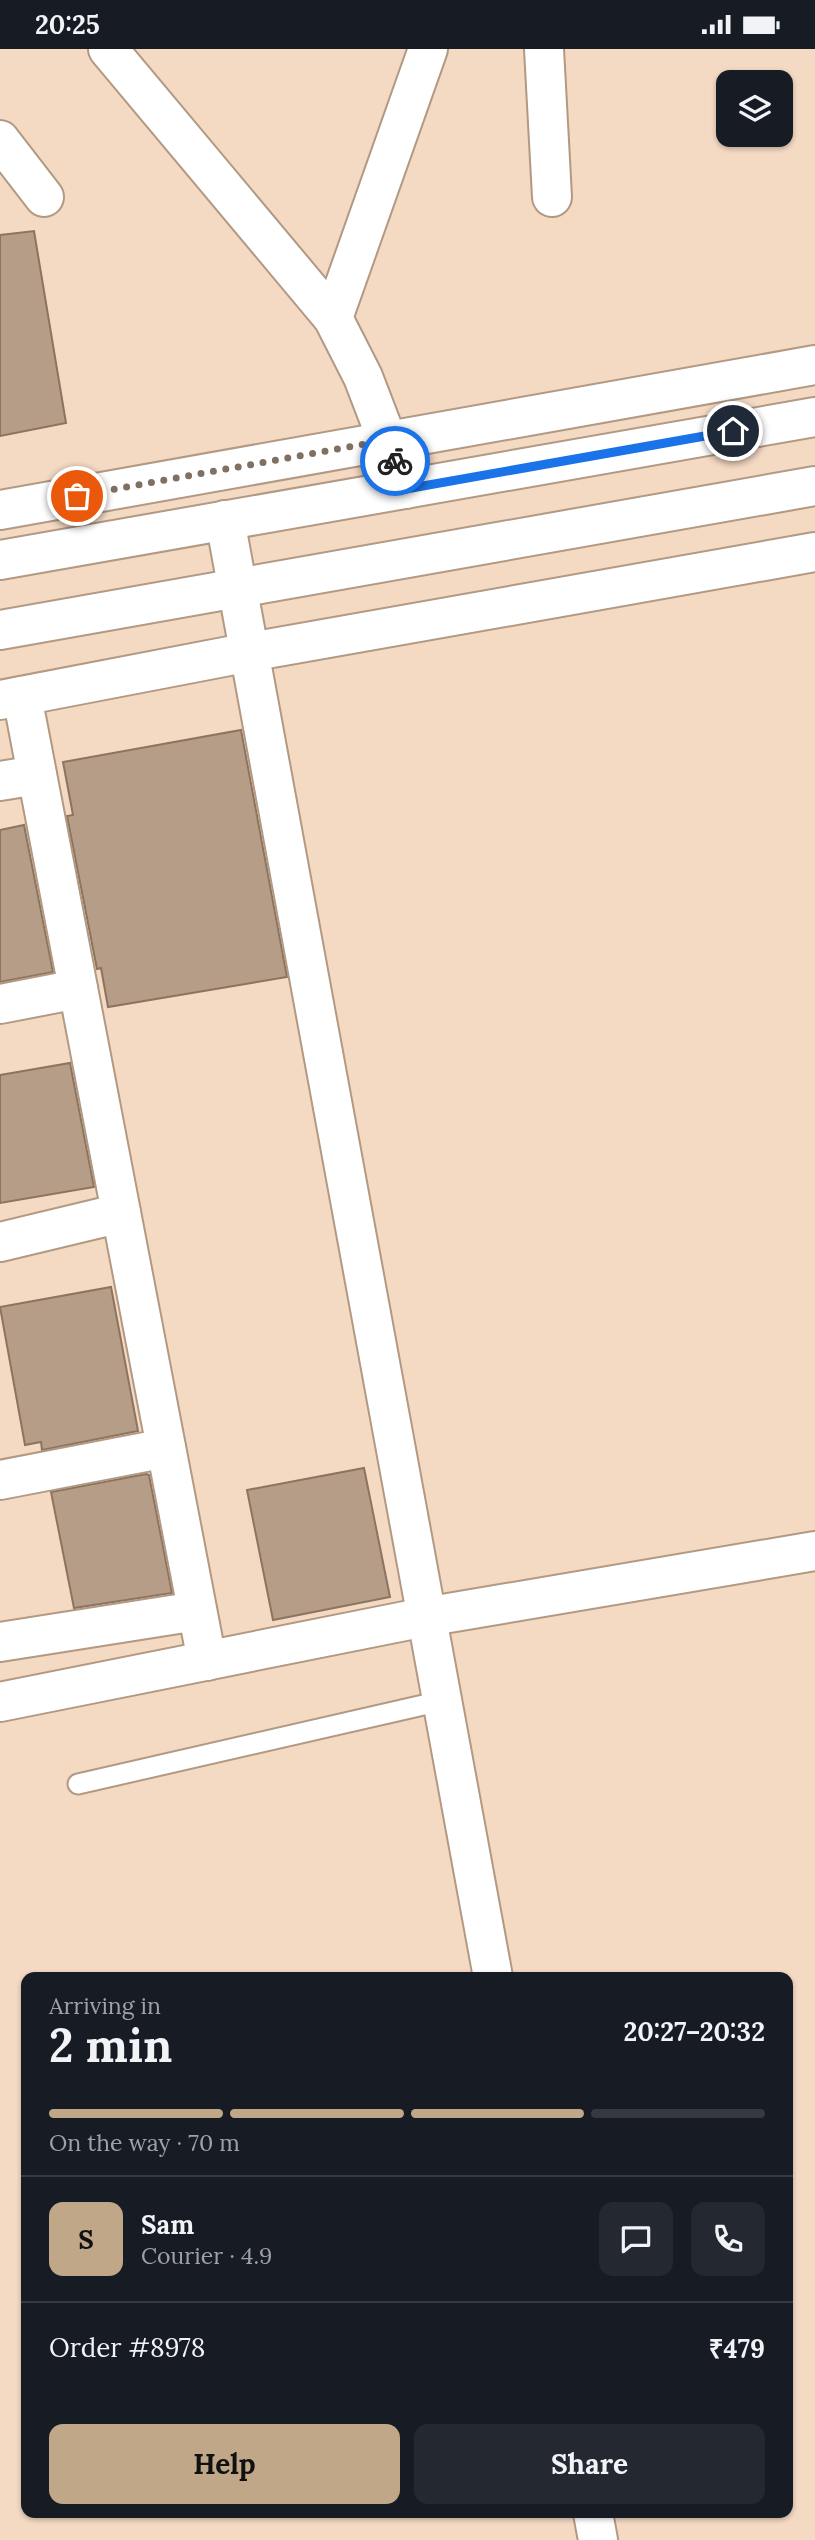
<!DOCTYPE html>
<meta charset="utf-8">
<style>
body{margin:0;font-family:Lora,serif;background:#242831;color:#f1f3f6;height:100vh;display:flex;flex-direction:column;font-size:26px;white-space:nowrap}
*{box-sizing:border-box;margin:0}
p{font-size:23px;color:#9ea1a6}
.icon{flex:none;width:38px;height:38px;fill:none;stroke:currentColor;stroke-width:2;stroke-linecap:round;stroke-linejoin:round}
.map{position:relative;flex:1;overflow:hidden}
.side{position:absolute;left:21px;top:1923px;width:772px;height:546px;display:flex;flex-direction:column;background:#171b24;border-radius:14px;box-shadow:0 2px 5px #0004}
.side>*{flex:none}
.controls{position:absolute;left:716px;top:21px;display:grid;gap:14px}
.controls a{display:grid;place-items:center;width:77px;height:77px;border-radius:14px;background:#171b24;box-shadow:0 2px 5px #0004;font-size:35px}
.pin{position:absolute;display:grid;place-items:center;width:60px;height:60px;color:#fff;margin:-30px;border:4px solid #fff;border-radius:50%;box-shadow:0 2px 7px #0007}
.courier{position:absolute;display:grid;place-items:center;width:70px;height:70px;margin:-35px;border:5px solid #1a73e8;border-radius:50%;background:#fff;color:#222;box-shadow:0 2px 9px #0007}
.overview em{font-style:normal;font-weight:700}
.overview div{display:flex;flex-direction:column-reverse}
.overview{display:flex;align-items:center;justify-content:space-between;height:119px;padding:0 28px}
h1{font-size:46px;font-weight:700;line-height:52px}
.bar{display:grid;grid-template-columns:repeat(4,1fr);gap:10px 7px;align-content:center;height:84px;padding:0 28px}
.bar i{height:9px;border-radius:5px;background:#363941}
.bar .on{background:#c0a788}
.bar p{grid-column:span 4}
.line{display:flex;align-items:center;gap:18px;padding:0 28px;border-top:2px solid #363941}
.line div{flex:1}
.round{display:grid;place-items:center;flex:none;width:74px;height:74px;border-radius:14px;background:#242831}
.action{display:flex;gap:14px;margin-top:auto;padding:14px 28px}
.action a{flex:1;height:80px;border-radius:14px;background:#c0a788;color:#111;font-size:28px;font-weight:700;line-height:80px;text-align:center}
.action a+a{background:#242831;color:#f1f3f6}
.status{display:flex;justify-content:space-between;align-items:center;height:49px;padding:0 35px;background:#171b24;direction:ltr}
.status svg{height:19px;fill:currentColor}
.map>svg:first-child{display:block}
</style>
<div class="status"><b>20:25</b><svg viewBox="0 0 49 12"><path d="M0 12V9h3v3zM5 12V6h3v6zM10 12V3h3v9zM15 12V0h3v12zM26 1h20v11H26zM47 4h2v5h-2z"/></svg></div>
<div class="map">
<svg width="815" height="2491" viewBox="0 0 815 2491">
<rect width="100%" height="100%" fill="#f4d9c3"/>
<g fill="#b69d87" stroke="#8c7460" stroke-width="2">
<path d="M34,182l32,192 -66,13v-201z"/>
<path d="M241,681l46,247 -179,30 -7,-39 -4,1 -30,-153 6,-1 -10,-53z"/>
<path d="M24,776l29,147 -53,10v-152z"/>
<path d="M70,1014l24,124 -94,16v-128z"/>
<path d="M111,1238l27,144 -96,19 -1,-8 -16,3 -25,-138z"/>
<path d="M364,1419l26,129 -117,23 -26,-130z"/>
<path d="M146,1425l3,1 23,118 -98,15 -23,-116z"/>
</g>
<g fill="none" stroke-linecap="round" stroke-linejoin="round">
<defs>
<path id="lane" d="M78,1735l363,-83"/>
<g id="street">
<path d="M108,0l225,269 30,59 43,112"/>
<path d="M544,0l8,148"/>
<path d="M0,91l44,57"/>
<path d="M333,269l95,-269"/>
<path d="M225,471l268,1457"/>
<path d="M22,647l185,965"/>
<path d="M0,732l37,-6"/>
<path d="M0,955l78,-15"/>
<path d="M0,1193l121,-29"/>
<path d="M0,1431l166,-32"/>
<path d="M0,1593l197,-31"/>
<path d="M0,1653l425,-85 390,-66"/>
<path d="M593,2464l5,27"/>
</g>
<g id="secondary">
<path d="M0,461l815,-145"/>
<path d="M0,651l250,-48 565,-100"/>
</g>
<g id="primary">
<path d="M0,511l815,-143"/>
<path d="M0,581l815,-144"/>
</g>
</defs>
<use href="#lane" stroke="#b29983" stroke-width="23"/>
<use href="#street" stroke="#b29983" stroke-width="42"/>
<use href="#secondary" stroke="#b29983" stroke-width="42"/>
<use href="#primary" stroke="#b29983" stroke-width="42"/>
<use href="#lane" stroke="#fff" stroke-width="19"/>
<use href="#street" stroke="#fff" stroke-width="38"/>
<use href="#secondary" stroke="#fff" stroke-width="38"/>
<use href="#primary" stroke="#fff" stroke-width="38"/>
</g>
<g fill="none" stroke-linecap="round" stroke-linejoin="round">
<path stroke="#807062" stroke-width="7" stroke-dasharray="0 12.6" d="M77,447l310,-56 8,21"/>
<path stroke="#1a73e8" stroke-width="9" d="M395,412l11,28 327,-58"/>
</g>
</svg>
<div class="controls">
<a><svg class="icon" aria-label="layers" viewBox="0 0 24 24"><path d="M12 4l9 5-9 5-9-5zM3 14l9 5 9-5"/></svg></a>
</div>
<div class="pin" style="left:77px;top:447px;background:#ea580c"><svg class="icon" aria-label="bag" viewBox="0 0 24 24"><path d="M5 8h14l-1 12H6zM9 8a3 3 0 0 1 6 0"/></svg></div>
<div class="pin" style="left:733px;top:382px;background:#1f2937"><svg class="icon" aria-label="home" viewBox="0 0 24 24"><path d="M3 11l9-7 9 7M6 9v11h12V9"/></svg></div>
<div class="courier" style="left:395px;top:412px"><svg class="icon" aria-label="bike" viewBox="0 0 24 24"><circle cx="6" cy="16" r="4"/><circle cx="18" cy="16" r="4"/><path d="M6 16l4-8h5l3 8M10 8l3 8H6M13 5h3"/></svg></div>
<section class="side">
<div class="overview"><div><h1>2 min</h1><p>Arriving in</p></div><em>20:27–20:32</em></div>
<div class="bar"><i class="on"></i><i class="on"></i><i class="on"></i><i></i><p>On the way · 70 m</p></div>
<div class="line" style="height:126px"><b class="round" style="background:#c0a788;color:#111">S</b><div><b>Sam</b><p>Courier · 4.9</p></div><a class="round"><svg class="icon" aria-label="chat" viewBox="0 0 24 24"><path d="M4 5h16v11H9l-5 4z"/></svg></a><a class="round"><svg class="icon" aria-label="phone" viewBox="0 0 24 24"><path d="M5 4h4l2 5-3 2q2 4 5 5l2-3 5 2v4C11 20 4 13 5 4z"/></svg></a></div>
<div class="line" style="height:91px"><div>Order #8978</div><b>₹479</b></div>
<div class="action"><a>Help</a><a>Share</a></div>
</section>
</div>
